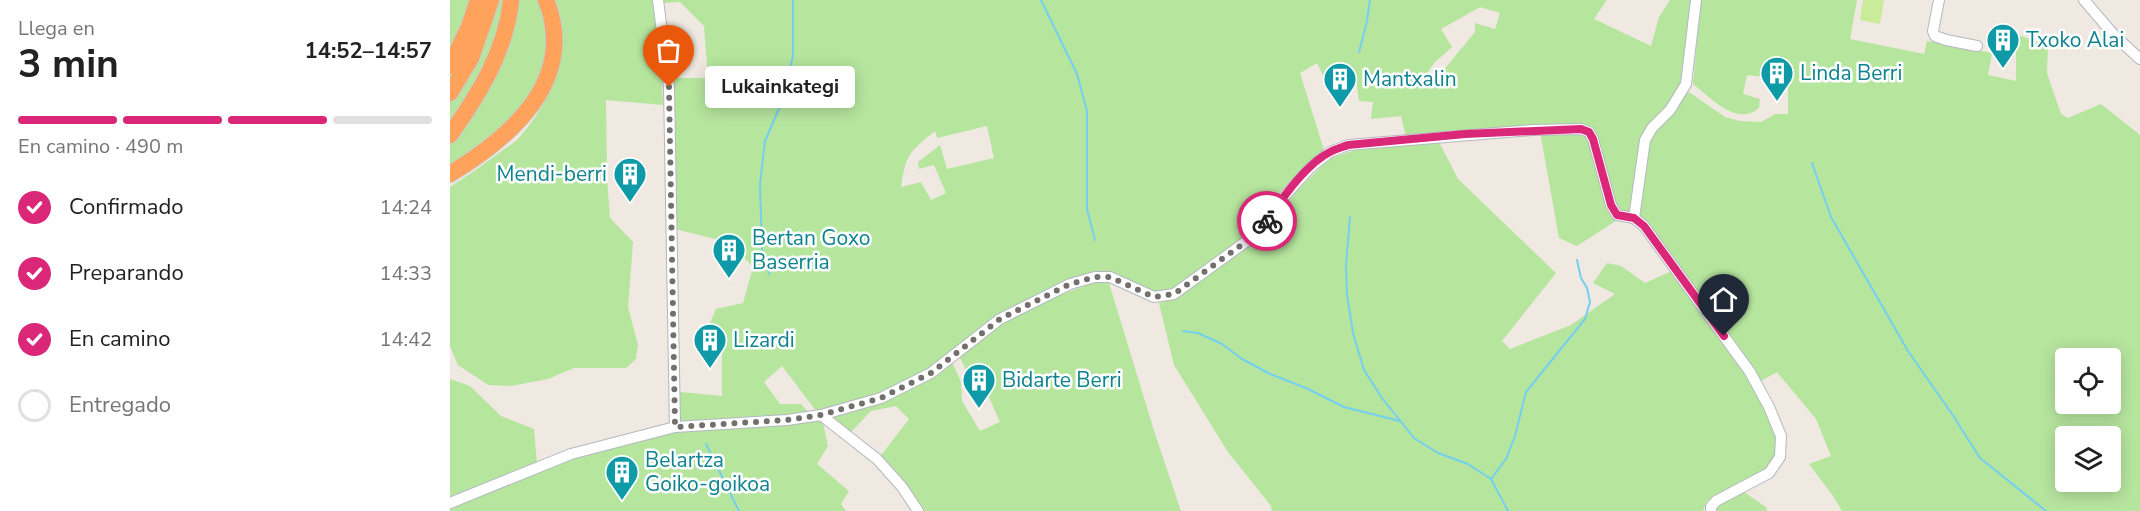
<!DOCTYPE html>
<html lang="es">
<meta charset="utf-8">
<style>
body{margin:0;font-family:"Nunito Sans",sans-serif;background:#f6f6f6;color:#222;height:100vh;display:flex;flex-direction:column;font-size:22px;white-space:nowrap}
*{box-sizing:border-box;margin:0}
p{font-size:20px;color:#767676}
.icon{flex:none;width:33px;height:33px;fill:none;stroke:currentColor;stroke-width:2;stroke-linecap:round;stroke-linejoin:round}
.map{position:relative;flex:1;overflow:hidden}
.details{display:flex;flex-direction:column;background:#fff;width:450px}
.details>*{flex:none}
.tools{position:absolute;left:1605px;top:348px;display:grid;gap:12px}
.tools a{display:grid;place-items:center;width:66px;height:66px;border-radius:6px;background:#fff;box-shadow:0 3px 15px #0003;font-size:30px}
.pin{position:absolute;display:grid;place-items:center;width:51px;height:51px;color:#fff;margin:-62px -26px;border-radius:50% 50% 50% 0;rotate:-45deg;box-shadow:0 0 6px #0007}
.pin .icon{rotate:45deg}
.courier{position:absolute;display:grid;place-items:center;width:60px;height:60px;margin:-30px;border:4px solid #db2777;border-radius:50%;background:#fff;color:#222;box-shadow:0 2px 8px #0007}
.bubble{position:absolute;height:42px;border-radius:6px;background:#fff;box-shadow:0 3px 15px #0003;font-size:20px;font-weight:700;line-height:42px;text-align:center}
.head em{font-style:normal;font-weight:700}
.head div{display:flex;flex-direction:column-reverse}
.head{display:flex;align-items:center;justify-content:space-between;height:102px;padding:0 18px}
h1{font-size:39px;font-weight:700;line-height:45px}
.bar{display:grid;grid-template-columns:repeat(4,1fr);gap:9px 6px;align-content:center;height:72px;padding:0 18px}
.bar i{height:8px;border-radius:4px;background:#e0e0e0}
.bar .active{background:#db2777}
.bar p{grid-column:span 4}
ol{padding:0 18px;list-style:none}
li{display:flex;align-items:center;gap:18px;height:66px}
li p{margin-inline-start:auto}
li .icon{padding:6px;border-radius:50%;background:#db2777;color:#fff;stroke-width:4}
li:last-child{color:#767676}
li i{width:33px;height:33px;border:3px solid #e0e0e0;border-radius:50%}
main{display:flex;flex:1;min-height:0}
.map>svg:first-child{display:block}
</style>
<main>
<section class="details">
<div class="head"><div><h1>3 min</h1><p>Llega en</p></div><em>14:52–14:57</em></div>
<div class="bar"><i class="active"></i><i class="active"></i><i class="active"></i><i></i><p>En camino · 490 m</p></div>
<ol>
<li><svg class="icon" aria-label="check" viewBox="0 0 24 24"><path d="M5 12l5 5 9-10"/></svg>Confirmado<p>14:24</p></li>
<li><svg class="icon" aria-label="check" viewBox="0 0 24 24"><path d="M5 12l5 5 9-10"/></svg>Preparando<p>14:33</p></li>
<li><svg class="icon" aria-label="check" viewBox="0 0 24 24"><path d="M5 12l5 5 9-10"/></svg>En camino<p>14:42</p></li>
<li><i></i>Entregado</li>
</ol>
</section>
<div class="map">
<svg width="1690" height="511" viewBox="0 0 1690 511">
<rect width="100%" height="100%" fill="#efe9e1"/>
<g fill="#b6e59e" fill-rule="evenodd">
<path d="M0,0h87c3,9 7,18 9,26 6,36 -16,80 -43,103 -17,14 -36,26 -53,38z"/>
<path d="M105,0h97l8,51 3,54 -57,-5 1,78 3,40 23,24 -5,65 10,38 -2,14 -10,9h-52l-26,11 -37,7 -23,-1 -30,-20 -8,-19v-159c17,-11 33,-22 49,-34 6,-5 14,-9 19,-14 32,-35 58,-92 37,-139z"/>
<path d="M212,0h945l-13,19 57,27 8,-29 11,-17h22l-13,91 -37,45 -4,13 -7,58 -3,6 -51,33 -18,-8 -20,-112 -133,11 -5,-21 -30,3 2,-17 -14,-1 -3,-22 -30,3 -9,-19 -17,10 24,77 -46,43 -17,33 -86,64 -20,5 -63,-19 -97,45 -65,50 -48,24 -65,17 -35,-46 -18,16 16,22h21l8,9 -129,9v-30l42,4v-56l-14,-12 8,-19 27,-6 10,-36 -22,-24 -56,-14 -3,-151h36l-4,-52 -24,-24 -18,1zM1030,7l20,6 -5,16 -20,-6v9l-42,51 -8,-6 9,-14 18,-16 -11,-18zM537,126l7,32 -47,11 -7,-24 -22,17 1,7 15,-4 12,28 -15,7 -10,-18 -20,5c5,-33 8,-35 34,-56l2,7z"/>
<path d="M1251,0h156l-7,39 74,15 3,-13 65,12 -4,22 28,6v-47l32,12 -1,27 14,41 7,4 33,-14 39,31v376h-298l-9,-15 -24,-32 22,-8 -15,-37 -39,-47 -16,9 -122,-167 10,-73 7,-13 33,-36 36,25 15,4 21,1 14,-8h13v-35l-41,-4 -4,19 17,5 -1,9c-22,19 -48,-10 -66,-24zM1616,358h44v46h-44zM1616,436h44v46h-44z"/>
<path d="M988,140l20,39 98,94 -54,68 8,8 61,-24 44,-31 -22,-11 14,-20 14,3 24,17 27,-12c23,31 116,147 106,181 -7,24 -50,40 -71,49l-4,10h-431l-1,-5 -43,-54 -54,-87 -15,-62 20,-6 84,-64 35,-43 32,-32 26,-8z"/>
<path d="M643,283h16l46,151 26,77h-259l-43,-53 30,-39 -13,-13 -25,5 -22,23 -22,-18 125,-54 9,20 1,19 18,30 20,-9 -16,-36 -16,-13 -9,-17 45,-34 47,-24z"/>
<path d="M0,379l20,7 31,30 33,13 3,35 -87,35z"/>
<path d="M362,419l11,4 5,23 -11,18 32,27 -8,13 5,7h-396v-4l142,-56 85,-21z"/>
<path d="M1294,492l22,15 1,4h-52l4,-9z"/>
</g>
<path fill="#c9ec9a" d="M1413,0h21l-4,24 -20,-4z"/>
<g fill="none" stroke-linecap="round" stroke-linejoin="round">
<g stroke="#75cff0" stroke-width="2">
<path d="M591,0l36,74 10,37v98l8,31"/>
<path d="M909,52l8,-31 3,-21"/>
<path d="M1362,163l19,54 77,134 44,63 28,44 66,53"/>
<path d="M900,217l-4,48 1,30 6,38 11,37 18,28 32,40 24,15 30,11 23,15 17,32"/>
<path d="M319,274l-7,-24 -2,-66 5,-43 18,-42 10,-43v-56"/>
<path d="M733,331l15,2 24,11 20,15 28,15 36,14 38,19 56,14"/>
<path d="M256,444l33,67"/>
<path d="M1041,479l15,-20 9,-23 11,-44 59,-73 5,-17 -3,-14 -6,-10 -4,-18"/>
</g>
<defs>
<g id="minor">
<path d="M208,0l11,87 6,340"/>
<path d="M1489,0l-6,31 2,5 11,4 31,6"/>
<path d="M1634,0l30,35 26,24"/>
<path d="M1184,218l10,8 106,146 19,35 12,29 -1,21 -11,16 -53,28 -5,6v4"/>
<path d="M1184,218l11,-78 7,-12 18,-18 16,-26 10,-84"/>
<path d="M371,415l56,44 25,28 16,24"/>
<path d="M0,503l121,-49 104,-27 112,-7 34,-5 60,-17 50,-25 69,-54 70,-35 25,-7h15l44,20 20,-3 88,-64 19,-30 30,-33 19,-15 18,-7 184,-15 49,-1 8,3 4,7 18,66 6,10 17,3"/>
</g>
<g id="highway">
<path d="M0,66l19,-39 9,-27"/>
<path d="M0,93l21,-35 20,-58"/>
<path d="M0,135c29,-41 56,-84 61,-135"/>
<path d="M0,174c61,-37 128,-94 96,-174"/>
</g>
</defs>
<use href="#minor" stroke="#b4b7c1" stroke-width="12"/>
<use href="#highway" stroke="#c9c9c9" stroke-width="18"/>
<use href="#minor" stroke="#fff" stroke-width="10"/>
<use href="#highway" stroke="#ffa35c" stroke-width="16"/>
</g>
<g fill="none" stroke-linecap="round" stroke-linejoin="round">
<path stroke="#726f6d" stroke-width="6" stroke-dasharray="0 10.8" d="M219,87l6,340 112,-7 34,-5 60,-17 50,-25 69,-54 70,-35 25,-7h15l44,20 20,-3 88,-64 5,-9"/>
<path stroke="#db2777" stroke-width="8" d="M817,221c15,-23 39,-57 63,-69 6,-3 13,-5 18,-7l117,-11 116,-5 8,3 4,7 18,66 6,10 17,3 10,8 80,110"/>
</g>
<defs>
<symbol id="building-pin" viewBox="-11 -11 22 30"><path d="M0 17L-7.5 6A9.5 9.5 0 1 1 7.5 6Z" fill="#0f9aa8" stroke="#fff"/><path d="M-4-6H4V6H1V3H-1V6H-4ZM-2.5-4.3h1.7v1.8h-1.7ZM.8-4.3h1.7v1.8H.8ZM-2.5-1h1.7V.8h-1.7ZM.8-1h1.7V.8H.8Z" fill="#fff"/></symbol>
</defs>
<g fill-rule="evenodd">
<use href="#building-pin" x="1534" y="21" width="38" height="52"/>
<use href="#building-pin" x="1308" y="54" width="38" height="52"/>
<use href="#building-pin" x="871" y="60" width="38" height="52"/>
<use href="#building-pin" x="161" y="155" width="38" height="52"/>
<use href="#building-pin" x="260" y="231" width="38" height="52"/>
<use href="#building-pin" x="241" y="321" width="38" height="52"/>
<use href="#building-pin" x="510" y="361" width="38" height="52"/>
<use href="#building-pin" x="153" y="453" width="38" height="52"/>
</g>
<g text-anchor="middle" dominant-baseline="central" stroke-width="5" stroke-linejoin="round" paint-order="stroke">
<g font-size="21" fill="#0d838f" stroke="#fff" text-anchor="start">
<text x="1576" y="40">Txoko Alai</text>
<text x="1350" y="73">Linda Berri</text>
<text x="913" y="79">Mantxalin</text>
<text x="157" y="174" text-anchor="end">Mendi-berri</text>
<text x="302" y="238">Bertan Goxo<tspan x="302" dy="24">Baserria</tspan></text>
<text x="283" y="340">Lizardi</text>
<text x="552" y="380">Bidarte Berri</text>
<text x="195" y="460">Belartza<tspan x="195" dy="24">Goiko-goikoa</tspan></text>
</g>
</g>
</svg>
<div class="tools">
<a><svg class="icon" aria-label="locate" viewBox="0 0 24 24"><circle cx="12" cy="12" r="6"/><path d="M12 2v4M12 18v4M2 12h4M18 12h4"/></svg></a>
<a><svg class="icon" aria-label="layers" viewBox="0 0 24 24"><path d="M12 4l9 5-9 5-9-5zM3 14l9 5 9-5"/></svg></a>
</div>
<div class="pin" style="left:219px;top:87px;background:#ea580c"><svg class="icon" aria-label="bag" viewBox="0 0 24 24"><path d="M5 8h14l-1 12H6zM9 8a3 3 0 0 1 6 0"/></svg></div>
<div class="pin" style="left:1274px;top:336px;background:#1f2937"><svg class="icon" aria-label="home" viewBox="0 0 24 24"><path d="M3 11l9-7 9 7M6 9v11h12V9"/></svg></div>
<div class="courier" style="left:817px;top:221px"><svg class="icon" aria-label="bike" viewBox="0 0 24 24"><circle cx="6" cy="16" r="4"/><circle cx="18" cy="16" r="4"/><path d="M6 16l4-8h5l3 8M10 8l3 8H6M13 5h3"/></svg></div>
<div class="bubble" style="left:255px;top:66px;width:150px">Lukainkategi</div>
</div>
</main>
